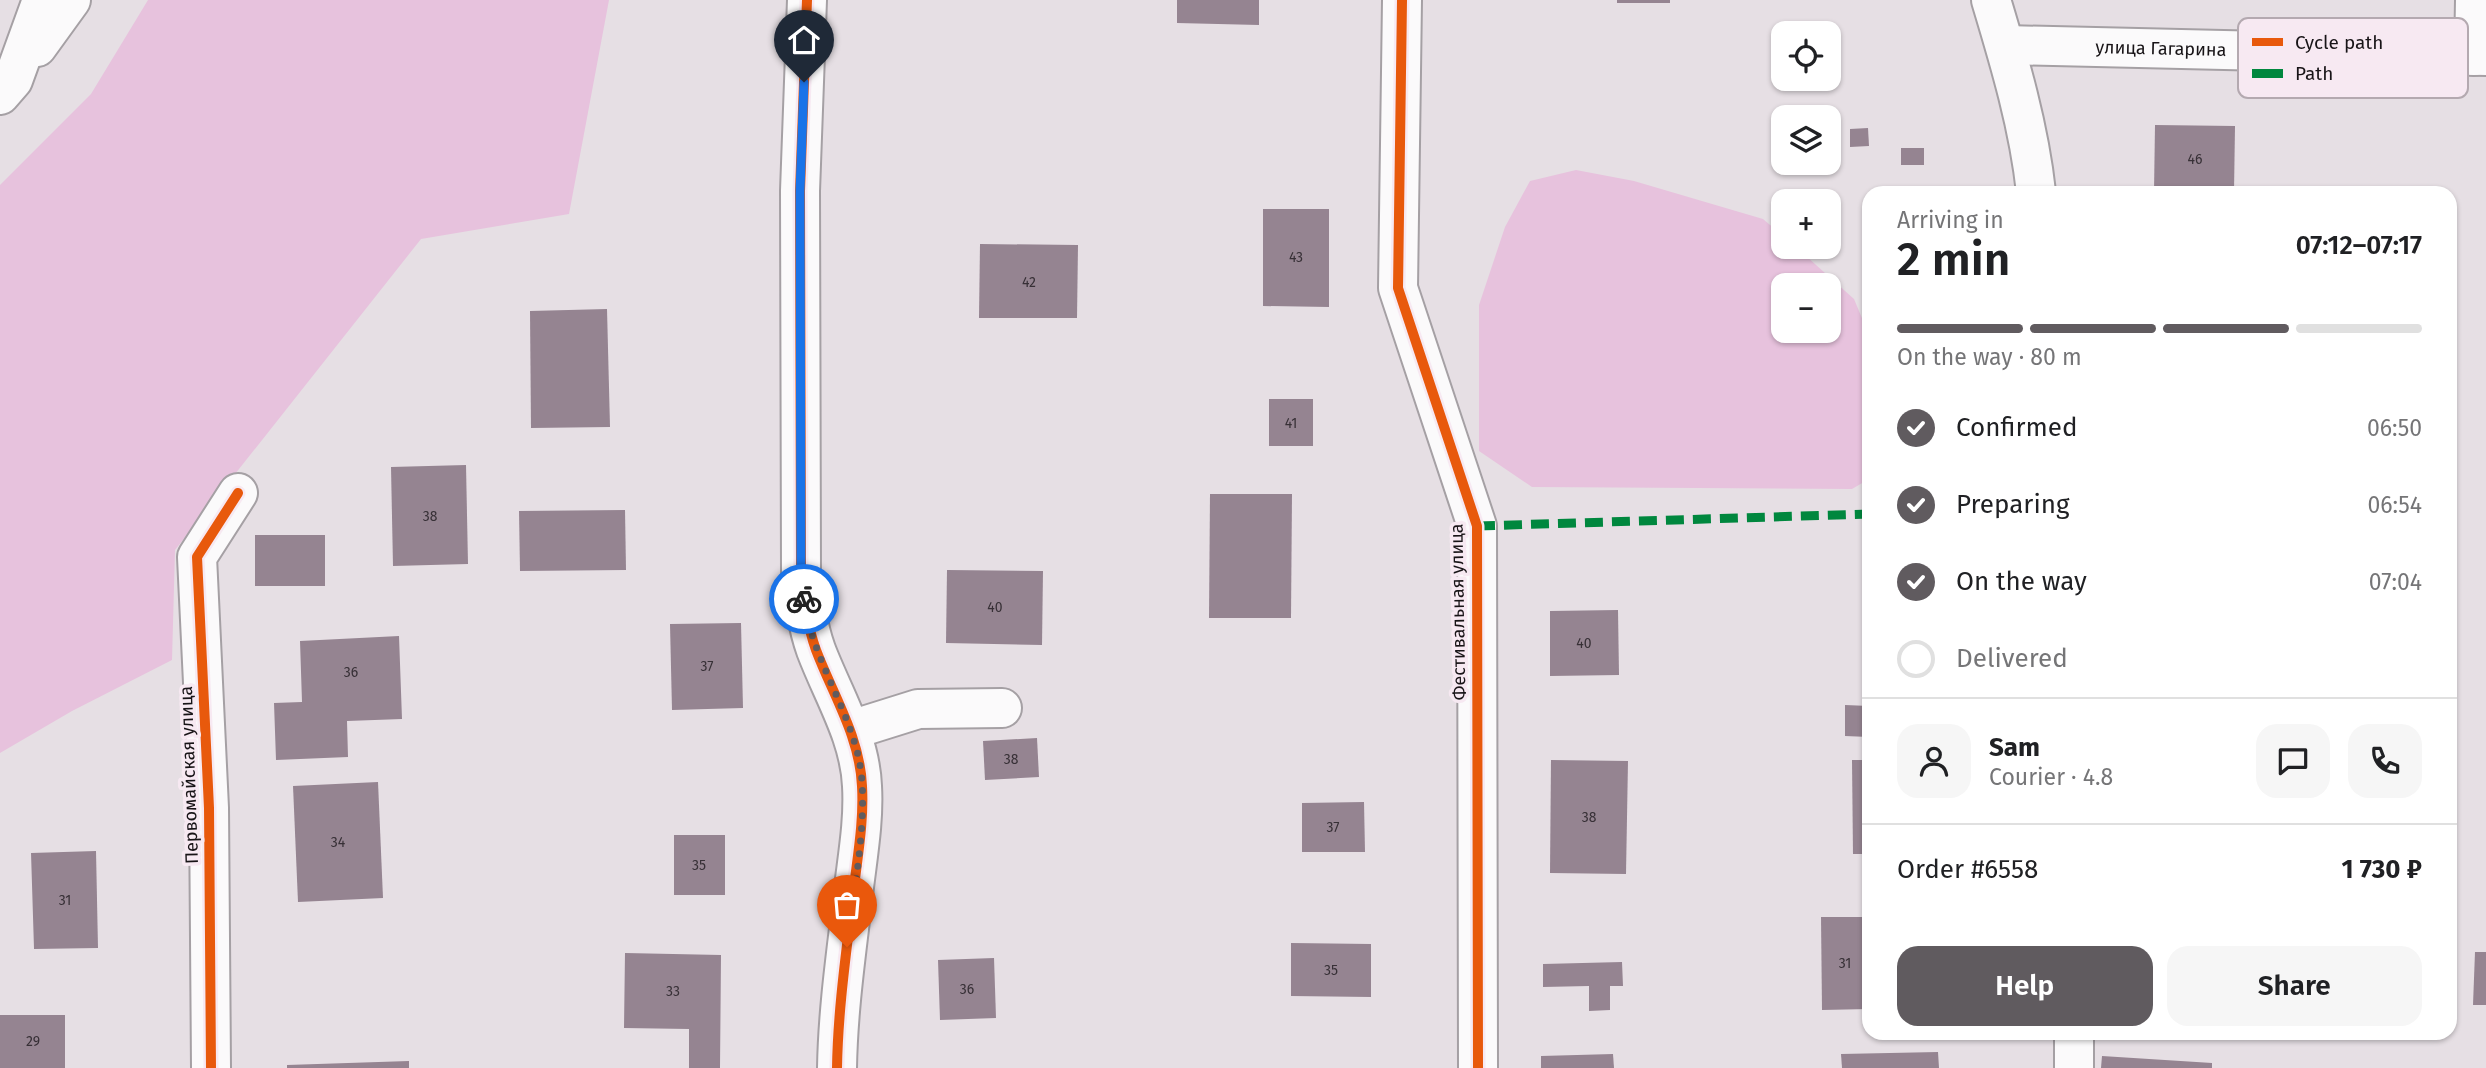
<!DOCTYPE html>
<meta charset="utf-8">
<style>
body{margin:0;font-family:"Fira Sans",sans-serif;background:#f6f6f6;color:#202124;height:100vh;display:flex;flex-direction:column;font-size:26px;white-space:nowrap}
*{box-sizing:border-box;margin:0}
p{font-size:23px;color:#757577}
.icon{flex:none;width:38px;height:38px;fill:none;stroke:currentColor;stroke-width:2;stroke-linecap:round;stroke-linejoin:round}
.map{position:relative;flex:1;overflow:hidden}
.side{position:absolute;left:1862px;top:186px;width:595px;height:854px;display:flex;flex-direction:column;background:#fff;border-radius:21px;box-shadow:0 2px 5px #0004}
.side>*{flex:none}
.fabs{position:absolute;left:1771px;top:21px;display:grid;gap:14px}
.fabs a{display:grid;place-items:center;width:70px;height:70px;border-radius:14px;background:#fff;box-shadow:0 2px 5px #0004;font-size:35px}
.pin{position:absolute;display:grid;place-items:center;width:60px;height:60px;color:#fff;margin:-72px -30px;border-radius:50% 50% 50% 0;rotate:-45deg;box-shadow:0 0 7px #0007}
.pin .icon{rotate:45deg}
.courier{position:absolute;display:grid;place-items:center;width:70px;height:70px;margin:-35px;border:5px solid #1a73e8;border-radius:50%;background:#fff;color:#222;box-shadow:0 2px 9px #0007}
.headline em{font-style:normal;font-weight:600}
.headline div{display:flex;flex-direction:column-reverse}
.headline{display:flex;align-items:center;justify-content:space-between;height:119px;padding:0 35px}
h1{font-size:46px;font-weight:600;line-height:52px}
.bar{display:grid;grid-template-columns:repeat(4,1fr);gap:10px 7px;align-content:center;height:84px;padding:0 35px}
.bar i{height:9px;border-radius:5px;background:#e0e0e0}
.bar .on{background:#605b5f}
.bar p{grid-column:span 4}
.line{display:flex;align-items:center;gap:18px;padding:0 35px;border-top:2px solid #e0e0e0}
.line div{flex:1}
.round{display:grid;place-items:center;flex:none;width:74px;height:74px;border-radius:21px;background:#f6f6f6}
ol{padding:0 35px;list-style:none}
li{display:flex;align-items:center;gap:21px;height:77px}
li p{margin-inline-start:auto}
li .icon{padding:7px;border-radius:50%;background:#605b5f;color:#fff;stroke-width:4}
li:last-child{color:#757577}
li i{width:38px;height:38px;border:4px solid #e0e0e0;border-radius:50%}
.cta{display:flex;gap:14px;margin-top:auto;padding:14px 35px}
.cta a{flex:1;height:80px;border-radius:21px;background:#605b5f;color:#fff;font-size:28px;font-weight:600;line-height:80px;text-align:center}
.cta a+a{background:#f6f6f6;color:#202124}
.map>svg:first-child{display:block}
</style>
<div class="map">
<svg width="2486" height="1068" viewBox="0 0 2486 1068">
<rect width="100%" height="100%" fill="#e6dfe4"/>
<g fill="#e7c2dd" fill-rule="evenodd">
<path d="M148,0h461l-40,214 -148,25 -246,311 -3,110 -100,51 -72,42v-568l91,-91z"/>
<path d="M1576,170l58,11 129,38 20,17v11h13l58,52 15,36v144l-17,10 -320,-2 -53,-36v-146l26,-78 25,-46zM1783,285h46v46h-46z"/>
</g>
<g fill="#958491">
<path d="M1177,0h82v25l-82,-2z"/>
<rect x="1617" y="0" width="53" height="3"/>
<path d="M2155,125l80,1 -1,66h-80z"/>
<path d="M1868,128l1,18 -19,1v-18z"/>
<rect x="1901" y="148" width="23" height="17"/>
<path d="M1263,209h66v98l-66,-1z"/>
<path d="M980,244l98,1 -1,73h-98z"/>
<path d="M607,309l3,118 -79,1 -1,-117z"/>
<rect x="1269" y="399" width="44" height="47"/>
<path d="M466,465l2,99 -75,2 -2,-99z"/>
<path d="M1210,494h82l-1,124h-82z"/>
<path d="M625,510l1,60 -106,1 -1,-60z"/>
<rect x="255" y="535" width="70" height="51"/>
<path d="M947,570l96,1 -1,74 -96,-2z"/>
<path d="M1618,610l1,65 -69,1v-65z"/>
<path d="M741,623l2,85 -71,2 -2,-86z"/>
<path d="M399,636l3,83 -55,2 1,36 -72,3 -2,-57 28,-1 -2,-61z"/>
<path d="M1845,705l24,1v31l-24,-1z"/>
<path d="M1037,738l2,39 -54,3 -2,-39z"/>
<path d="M1551,760l77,1 -2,113 -76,-1z"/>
<path d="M1852,760h17v94h-16z"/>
<path d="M378,782l5,116 -85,4 -5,-116z"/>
<path d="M1364,802l1,50h-63v-49z"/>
<rect x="674" y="835" width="51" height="60"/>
<path d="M96,851l2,97 -64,1 -3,-96z"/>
<path d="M1821,917h48v92l-47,1z"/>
<path d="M1291,943l80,1v53l-80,-1z"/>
<path d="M2475,952h11v53h-13z"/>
<path d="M625,953l96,2 -1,113h-31v-39l-65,-1z"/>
<path d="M994,958l2,60 -56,2 -2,-60z"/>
<path d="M1622,962l1,24h-13v24l-21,1v-25l-46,1v-23z"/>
<rect x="0" y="1015" width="65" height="53"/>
<path d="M1938,1052l1,16h-97l-1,-14z"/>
<path d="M1613,1054l1,14h-73v-12z"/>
<path d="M2102,1056l110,7v5h-111z"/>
<path d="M409,1061v7h-122v-3z"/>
</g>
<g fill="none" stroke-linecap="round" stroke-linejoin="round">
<defs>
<g id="minor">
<path d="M807,0l-7,191 1,381c3,26 6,53 15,78 17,45 44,87 46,136 2,33 -4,68 -8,101 -7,61 -16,120 -17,181"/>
<path d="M1402,0l-4,288 79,238 1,542"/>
<path d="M1991,0c19,63 38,127 45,192"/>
<path id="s1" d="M2005,45l481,11"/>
<path d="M2474,56l1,-56"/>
<path d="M851,730l67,-21 84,-1"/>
<path d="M2074,1032v36"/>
<path d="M211,1068l-2,-260 -12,-251 41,-64"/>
</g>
<g id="major">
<path d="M37,47l34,-47"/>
<path d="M0,95l13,-15 29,-80"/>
</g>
</defs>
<use href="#minor" stroke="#a5a0a4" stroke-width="42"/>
<use href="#major" stroke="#a5a0a4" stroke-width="42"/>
<use href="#minor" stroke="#fbfafb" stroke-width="38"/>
<use href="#major" stroke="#fbfafb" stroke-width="38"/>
<path stroke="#00873e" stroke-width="9" stroke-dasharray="18 9" stroke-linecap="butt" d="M1477,526l392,-12"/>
<defs>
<g id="cycleway">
<path d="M807,0l-7,191 1,381c3,26 6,53 15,78 17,45 44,87 46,136 2,33 -4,68 -8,101 -7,61 -16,120 -17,181"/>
<path d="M1402,0l-4,288 79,238 1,542"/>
<path d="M211,1068l-2,-260 -12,-251 41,-64"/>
</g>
</defs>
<use href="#cycleway" stroke="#f7e9f2" stroke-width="15"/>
<use href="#cycleway" stroke="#e8590c" stroke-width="10"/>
</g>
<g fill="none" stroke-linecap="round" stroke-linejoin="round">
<path stroke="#605b5f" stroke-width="7" stroke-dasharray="0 12.6" d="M804,599c7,56 41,102 54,156 13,53 -5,137 -11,192"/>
<path stroke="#1a73e8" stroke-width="9" d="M804,599l-3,-27 -1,-381 4,-109"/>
</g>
<g text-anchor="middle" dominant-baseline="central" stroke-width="7" stroke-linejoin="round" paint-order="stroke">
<g font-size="14" fill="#373036">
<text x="2195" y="159">46</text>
<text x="1296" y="257">43</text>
<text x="1029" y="282">42</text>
<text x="1291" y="423">41</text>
<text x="430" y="516">38</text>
<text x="995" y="607">40</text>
<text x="1584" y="643">40</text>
<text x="707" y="666">37</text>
<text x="351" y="672">36</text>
<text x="1011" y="759">38</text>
<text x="1589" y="817">38</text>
<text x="1333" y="827">37</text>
<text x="338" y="842">34</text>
<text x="699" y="865">35</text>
<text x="65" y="900">31</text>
<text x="1845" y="963">31</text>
<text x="1331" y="970">35</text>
<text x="967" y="989">36</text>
<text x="673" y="991">33</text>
<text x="33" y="1041">29</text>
</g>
<g font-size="18" fill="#181417" stroke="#f7e9f2">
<text stroke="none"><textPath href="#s1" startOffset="156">улица Гагарина</textPath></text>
<text transform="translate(1458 612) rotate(-91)">Фестивальная улица</text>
<text transform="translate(189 775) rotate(-92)">Первомайская улица</text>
</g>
</g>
<rect x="2238" y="18" width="230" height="80" rx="10" fill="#f7e9f2" stroke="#b4a9b0" stroke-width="2"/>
<rect x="2252" y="38" width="31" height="8" fill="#e8590c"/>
<rect x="2252" y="69" width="31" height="9" fill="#00873e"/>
<g font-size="19" fill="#181417">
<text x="2295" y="49">Cycle path</text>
<text x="2295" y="80">Path</text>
</g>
</svg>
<div class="fabs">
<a><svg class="icon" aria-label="locate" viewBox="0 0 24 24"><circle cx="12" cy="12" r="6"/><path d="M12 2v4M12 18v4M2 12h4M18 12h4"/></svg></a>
<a><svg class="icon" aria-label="layers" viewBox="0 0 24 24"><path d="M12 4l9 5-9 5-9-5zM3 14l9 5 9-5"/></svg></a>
<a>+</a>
<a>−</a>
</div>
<div class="pin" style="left:847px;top:947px;background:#ea580c"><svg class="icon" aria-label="bag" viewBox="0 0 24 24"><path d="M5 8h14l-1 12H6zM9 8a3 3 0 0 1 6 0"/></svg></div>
<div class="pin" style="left:804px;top:82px;background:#1f2937"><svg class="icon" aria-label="home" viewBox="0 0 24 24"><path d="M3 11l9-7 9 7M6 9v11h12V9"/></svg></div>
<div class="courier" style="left:804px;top:599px"><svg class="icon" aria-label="bike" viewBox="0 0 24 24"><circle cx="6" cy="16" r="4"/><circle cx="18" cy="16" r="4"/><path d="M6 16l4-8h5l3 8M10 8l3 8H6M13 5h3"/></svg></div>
<section class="side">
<div class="headline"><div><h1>2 min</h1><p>Arriving in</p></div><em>07:12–07:17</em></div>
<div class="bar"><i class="on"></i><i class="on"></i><i class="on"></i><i></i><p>On the way · 80 m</p></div>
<ol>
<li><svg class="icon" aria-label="check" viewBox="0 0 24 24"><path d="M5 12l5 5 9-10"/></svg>Confirmed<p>06:50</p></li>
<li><svg class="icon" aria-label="check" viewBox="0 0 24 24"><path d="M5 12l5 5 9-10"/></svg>Preparing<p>06:54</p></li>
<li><svg class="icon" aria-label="check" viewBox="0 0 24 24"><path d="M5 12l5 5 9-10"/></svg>On the way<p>07:04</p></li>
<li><i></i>Delivered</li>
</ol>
<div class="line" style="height:126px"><a class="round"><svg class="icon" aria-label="person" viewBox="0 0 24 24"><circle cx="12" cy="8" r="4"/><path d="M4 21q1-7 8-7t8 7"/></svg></a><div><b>Sam</b><p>Courier · 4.8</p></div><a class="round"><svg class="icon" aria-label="chat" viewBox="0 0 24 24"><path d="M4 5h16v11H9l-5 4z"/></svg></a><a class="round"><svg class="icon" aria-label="phone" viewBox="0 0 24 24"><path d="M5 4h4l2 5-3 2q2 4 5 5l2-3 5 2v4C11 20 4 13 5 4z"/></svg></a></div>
<div class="line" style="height:91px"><div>Order #6558</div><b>1 730 ₽</b></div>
<div class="cta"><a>Help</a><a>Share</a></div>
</section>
</div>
